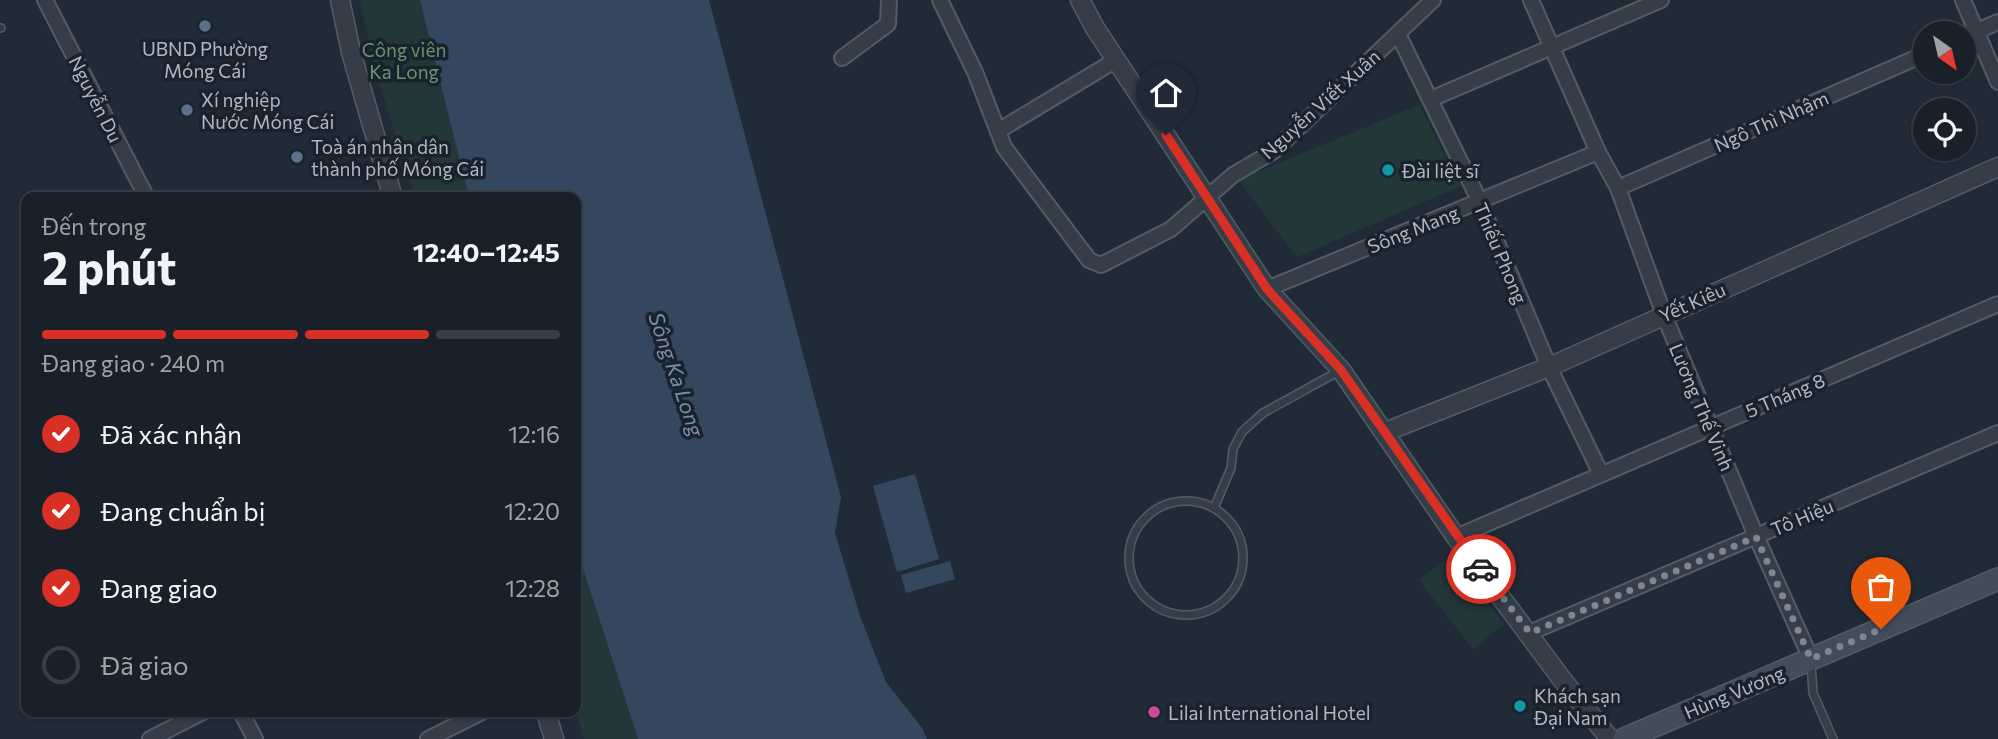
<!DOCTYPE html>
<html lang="vi">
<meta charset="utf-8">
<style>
body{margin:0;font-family:Commissioner,sans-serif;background:#222832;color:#f1f3f6;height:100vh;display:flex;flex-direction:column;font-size:26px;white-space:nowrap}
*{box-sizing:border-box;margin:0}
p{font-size:23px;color:#9fa3a8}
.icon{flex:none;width:38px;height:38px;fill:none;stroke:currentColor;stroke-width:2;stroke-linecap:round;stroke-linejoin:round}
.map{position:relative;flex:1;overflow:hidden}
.side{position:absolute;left:21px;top:192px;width:560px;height:525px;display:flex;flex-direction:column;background:#19202a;border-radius:14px;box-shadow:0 2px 5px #0004,0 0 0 2px #373e47}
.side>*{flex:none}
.needle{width:46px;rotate:146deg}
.fabs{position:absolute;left:1913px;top:21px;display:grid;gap:14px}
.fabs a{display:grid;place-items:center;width:63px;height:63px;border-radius:50%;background:#19202a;box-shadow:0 2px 5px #0004,0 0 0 2px #373e47;font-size:35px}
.pin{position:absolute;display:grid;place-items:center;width:60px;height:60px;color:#fff;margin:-72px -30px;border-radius:50% 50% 50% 0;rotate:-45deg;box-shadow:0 0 7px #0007}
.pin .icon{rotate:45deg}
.courier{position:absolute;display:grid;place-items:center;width:70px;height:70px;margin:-35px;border:5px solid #d93025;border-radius:50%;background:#fff;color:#222;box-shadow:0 2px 9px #0007}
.summary em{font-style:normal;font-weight:700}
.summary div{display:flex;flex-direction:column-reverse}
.summary{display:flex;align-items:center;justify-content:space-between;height:119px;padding:0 21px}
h1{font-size:46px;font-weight:700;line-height:52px}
.bar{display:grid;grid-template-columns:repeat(4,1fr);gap:10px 7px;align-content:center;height:84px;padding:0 21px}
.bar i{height:9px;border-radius:5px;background:#373e47}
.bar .current{background:#d93025}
.bar p{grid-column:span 4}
ol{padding:0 21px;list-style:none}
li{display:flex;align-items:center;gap:21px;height:77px}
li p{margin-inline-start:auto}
li .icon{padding:7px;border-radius:50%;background:#d93025;color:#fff;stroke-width:4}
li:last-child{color:#9fa3a8}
li i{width:38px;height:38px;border:4px solid #373e47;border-radius:50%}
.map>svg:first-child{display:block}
</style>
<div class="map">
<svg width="1998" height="739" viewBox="0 0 1998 739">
<rect width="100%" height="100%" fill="#212b38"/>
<g fill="#233739">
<path d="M360,0h60l49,198h-54l-41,-132z"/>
<path d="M1419,105l42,81 -164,71 -59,-77z"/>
<path d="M576,547l62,192h-54l-8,-27z"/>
<path d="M1451,555l53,69 -31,25 -54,-69z"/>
</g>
<g fill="#35475f">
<path d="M420,0h289l132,497 -6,36 25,83 26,66 36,46 5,11h-289l-62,-192v-349h-107z"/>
<path d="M915,474l24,85 -42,13 -24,-86z"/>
<path d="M950,561l5,18 -49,14 -5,-18z"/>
</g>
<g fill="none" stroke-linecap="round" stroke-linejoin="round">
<defs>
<g id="service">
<path d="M0,28h1"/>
<circle cx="1186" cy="558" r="57"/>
<path d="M1214,508l17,-40 2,-19 9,-17 21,-19 78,-43"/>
<path d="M1811,663l2,30 20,46"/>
</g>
<g id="minor">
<path d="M45,0l102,198"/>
<path d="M940,0l35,72 29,75 85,113 12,5 70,-36 62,-54 41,-24 159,-151"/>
<path d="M1531,0l67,152 20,36 46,127 92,221 55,123"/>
<path d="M1963,0l35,82"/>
<path d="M1398,34l82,168 69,165 52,107"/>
<path d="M1964,37l34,-15"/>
<path d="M842,58l46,-34 1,-24"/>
<path d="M1431,99l230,-99"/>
<path d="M998,131l118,-71"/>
<path d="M1618,188l307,-134"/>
<path d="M1267,289l331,-137"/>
<path d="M1456,537l542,-233"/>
<path d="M1529,633l469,-200"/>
<path d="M241,712l14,27"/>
<path d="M150,739l53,-27"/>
<path d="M428,739l54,-27"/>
</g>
<g id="tertiary">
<path d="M340,0l11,52 42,146"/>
<path d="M1080,0l15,28 172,261 74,81 115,167 105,141 49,61"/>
<path d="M1385,432l164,-65 449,-200"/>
<path d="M546,712l8,27"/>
</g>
<path id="secondary" d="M1624,739l374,-160"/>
</defs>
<use href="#service" stroke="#525b66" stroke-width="10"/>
<use href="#minor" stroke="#525b66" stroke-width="18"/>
<use href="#tertiary" stroke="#525b66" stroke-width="21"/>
<use href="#secondary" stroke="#525b66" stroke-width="24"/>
<use href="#service" stroke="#353d48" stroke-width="7"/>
<use href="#minor" stroke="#353d48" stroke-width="14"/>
<use href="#tertiary" stroke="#353d48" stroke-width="18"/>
<use href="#secondary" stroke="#434c5b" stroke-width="21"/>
</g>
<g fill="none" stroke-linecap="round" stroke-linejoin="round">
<path stroke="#7d8794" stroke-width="7" stroke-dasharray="0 12.6" d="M1481,569l49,64 226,-96 55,122 70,-30"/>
<path stroke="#d93025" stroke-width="9" d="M1166,135l101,154 74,81 140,199"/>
</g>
<g fill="#5c6f8a" stroke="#1a222d" stroke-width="2.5">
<circle cx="205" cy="26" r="7"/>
<circle cx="187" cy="110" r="7"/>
<circle cx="297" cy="157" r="7"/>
</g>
<g fill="#0f9aa8" stroke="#1a222d" stroke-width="2.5">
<circle cx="1388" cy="170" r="7"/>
<circle cx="1520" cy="706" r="7"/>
</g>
<circle fill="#d1479c" stroke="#1a222d" stroke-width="2.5" cx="1154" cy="712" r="7"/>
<g text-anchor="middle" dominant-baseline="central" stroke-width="7" stroke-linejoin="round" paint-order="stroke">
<g font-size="19" fill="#afb8c5" stroke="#1a222d" text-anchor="start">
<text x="205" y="48" text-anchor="middle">UBND Phường<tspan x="205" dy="22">Móng Cái</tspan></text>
<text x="201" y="99">Xí nghiệp<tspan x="201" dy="22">Nước Móng Cái</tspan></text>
<text x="311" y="146">Toà án nhân dân<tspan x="311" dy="22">thành phố Móng Cái</tspan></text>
<text x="1402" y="170">Đài liệt sĩ</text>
<text x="1534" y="695">Khách sạn<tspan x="1534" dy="22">Đại Nam</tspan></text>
<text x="1168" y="712">Lilai International Hotel</text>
</g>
<g font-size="19" fill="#689471" stroke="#1a222d">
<text x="404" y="49">Công viên<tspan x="404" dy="22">Ka Long</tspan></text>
</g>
<g font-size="19" fill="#afb8c5" stroke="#1a222d">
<text transform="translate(96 99) rotate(63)">Nguyễn Du</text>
<text transform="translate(1320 104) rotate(-42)">Nguyễn Viết Xuân</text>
<text transform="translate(1771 121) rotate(-24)">Ngô Thì Nhậm</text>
<text transform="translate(1413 229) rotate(-22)">Sông Mang</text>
<text transform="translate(1501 253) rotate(67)">Thiếu Phong</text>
<text transform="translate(1692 302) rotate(-24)">Yết Kiêu</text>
<text transform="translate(1785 395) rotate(-23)">5 Tháng 8</text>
<text transform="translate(1702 407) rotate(67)">Lương Thế Vinh</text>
<text transform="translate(1802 517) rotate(-23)">Tô Hiệu</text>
<text transform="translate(1734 692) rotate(-23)">Hùng Vương</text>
</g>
<g font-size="21" font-style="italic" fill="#788fac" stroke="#1a222d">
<text transform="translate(677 374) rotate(71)">Sông Ka Long</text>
</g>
</g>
</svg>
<div class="fabs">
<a><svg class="needle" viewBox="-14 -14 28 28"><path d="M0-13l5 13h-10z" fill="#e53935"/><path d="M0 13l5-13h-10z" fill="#9fa3a8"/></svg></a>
<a><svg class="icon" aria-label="locate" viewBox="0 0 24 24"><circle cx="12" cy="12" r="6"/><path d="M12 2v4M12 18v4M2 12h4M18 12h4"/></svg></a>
</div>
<div class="pin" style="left:1881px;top:629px;background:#ea580c"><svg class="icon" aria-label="bag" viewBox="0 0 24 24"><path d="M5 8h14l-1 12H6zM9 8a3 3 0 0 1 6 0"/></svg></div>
<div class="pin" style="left:1166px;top:135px;background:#1f2937"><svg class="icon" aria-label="home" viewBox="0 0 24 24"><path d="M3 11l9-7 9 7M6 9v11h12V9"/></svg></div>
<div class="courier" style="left:1481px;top:569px"><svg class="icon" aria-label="car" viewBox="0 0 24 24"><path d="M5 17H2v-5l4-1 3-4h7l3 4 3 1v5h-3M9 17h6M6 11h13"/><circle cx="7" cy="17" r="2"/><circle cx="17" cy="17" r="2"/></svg></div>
<section class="side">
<div class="summary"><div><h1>2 phút</h1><p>Đến trong</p></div><em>12:40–12:45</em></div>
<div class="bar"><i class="current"></i><i class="current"></i><i class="current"></i><i></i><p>Đang giao · 240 m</p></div>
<ol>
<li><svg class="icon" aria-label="check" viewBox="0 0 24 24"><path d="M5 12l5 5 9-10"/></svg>Đã xác nhận<p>12:16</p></li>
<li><svg class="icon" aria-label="check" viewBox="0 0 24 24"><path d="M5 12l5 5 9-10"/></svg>Đang chuẩn bị<p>12:20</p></li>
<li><svg class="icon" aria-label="check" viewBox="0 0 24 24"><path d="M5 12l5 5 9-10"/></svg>Đang giao<p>12:28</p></li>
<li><i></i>Đã giao</li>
</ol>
</section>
</div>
